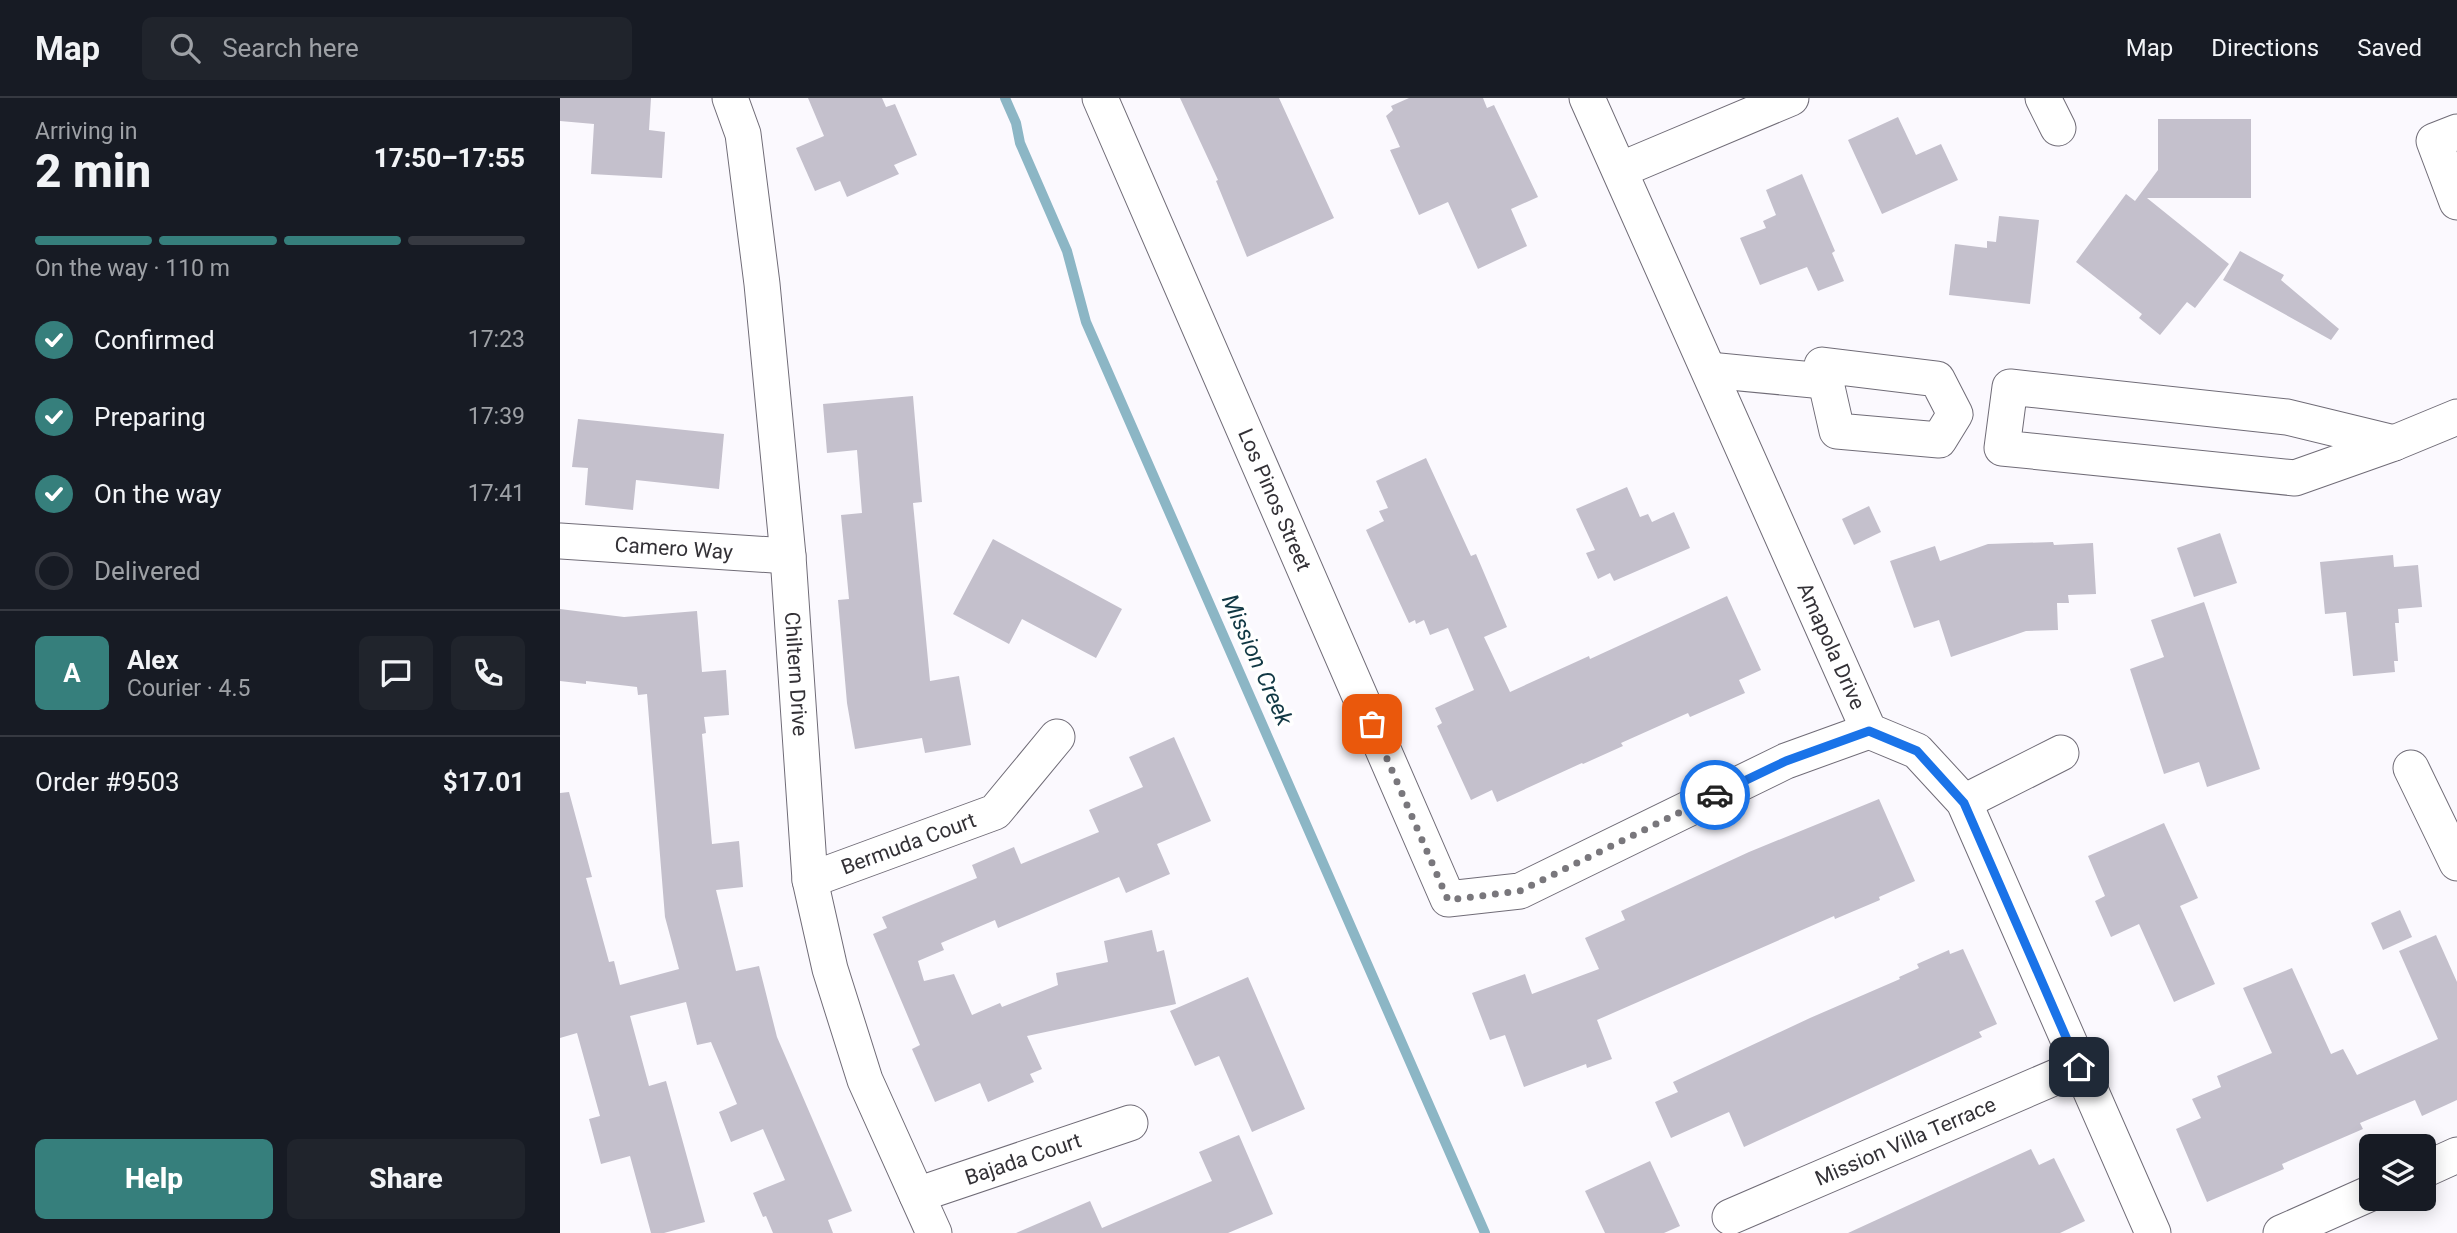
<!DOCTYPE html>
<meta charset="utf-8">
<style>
body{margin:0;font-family:Roboto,sans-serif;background:#20242c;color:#f1f3f6;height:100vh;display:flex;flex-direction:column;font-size:26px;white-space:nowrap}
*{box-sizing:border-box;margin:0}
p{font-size:23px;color:#9ea1a6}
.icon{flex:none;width:38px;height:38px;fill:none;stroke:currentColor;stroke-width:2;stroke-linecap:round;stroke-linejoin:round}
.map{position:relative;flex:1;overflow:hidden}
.details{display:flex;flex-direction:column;background:#171b24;width:560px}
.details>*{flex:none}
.controls{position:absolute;left:1799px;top:1036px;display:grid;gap:14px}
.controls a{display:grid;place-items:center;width:77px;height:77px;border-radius:10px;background:#171b24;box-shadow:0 4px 18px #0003;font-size:35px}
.pin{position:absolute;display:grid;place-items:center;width:60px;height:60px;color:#fff;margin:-30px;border-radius:14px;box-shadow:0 4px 10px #0006}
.courier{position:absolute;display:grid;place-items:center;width:70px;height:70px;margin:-35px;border:5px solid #1a73e8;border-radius:50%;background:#fff;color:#222;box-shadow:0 2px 9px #0007}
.headline em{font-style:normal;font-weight:800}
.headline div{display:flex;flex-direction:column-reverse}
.headline{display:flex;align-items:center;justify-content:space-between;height:119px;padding:0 35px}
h1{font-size:46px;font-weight:800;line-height:52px}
.bar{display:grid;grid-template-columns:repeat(4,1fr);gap:10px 7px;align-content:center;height:84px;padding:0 35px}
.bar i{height:9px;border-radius:5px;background:#363941}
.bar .current{background:#367f7c}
.bar p{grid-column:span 4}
.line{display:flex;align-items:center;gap:18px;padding:0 35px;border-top:2px solid #363941}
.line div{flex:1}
.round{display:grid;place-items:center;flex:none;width:74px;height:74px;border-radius:10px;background:#20242c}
ol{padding:0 35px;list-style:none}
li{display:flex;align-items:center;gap:21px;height:77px}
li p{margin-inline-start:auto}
li .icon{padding:7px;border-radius:50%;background:#367f7c;color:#fff;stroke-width:4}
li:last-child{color:#9ea1a6}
li i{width:38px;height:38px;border:4px solid #363941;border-radius:50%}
.cta{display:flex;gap:14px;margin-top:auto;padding:14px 35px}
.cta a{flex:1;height:80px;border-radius:10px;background:#367f7c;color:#fff;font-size:28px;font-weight:800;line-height:80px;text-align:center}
.cta a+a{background:#20242c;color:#f1f3f6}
header{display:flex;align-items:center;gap:42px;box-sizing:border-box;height:98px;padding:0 35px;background:#171b24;border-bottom:2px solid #363941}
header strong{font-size:33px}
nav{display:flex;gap:38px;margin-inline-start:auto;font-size:24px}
.search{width:490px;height:63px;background:#20242c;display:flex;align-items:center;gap:18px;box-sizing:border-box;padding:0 24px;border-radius:10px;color:#9ea1a6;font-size:26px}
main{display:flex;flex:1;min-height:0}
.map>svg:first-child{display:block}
</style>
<header>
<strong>Map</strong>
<div class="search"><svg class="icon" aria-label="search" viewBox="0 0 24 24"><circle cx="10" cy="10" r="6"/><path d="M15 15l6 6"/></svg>Search here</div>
<nav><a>Map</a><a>Directions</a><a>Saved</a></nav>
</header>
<main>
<section class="details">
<div class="headline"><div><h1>2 min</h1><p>Arriving in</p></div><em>17:50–17:55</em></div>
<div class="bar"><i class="current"></i><i class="current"></i><i class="current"></i><i></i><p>On the way · 110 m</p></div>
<ol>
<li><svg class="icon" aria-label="check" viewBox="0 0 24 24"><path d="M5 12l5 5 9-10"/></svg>Confirmed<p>17:23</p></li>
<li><svg class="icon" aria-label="check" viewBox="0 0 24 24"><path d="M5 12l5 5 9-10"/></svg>Preparing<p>17:39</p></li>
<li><svg class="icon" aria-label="check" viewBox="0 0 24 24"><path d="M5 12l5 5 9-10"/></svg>On the way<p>17:41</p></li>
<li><i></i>Delivered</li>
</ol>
<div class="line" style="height:126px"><b class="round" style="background:#367f7c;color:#fff">A</b><div><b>Alex</b><p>Courier · 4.5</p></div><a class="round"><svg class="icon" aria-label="chat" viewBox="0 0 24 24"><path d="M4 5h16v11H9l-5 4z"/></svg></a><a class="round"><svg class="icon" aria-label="phone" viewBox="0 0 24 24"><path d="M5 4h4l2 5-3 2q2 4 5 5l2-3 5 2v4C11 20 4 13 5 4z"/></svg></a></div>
<div class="line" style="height:91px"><div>Order #9503</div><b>$17.01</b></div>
<div class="cta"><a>Help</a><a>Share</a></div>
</section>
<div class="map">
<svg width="1897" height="1135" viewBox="0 0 1897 1135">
<rect width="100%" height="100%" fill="#fbf9fe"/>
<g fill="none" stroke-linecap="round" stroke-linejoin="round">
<path stroke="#8cb6c5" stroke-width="10" d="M445,0l11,25 4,20 47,108 19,71 399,911"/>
</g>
<g fill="#c4c0cc">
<path d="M0,0h91l-2,32 16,2 -3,46 -71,-4 3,-50 -34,-3z"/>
<path d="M248,0h74l4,9 9,-3 22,51 -23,10 5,9 -52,23 -7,-16 -25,10 -19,-43 28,-12z"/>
<path d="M620,0h99l55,120 -87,39 -31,-76 2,-1z"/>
<path d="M849,0h74l4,10 7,-3 44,92 -27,12 16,37 -49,23 -30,-67 -29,13 -29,-65 10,-3 -14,-31 7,-6 -2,-4z"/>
<path d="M1338,19l18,38 25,-11 17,36 -76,34 -34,-74z"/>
<path d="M1598,21h93v79h-104l82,66 -34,44 -8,-6 -27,33 -21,-17 3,-4 -66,-52 50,-68 9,7 23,-31z"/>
<path d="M1242,76l33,77 -3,2 12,28 -26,10 -11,-24 -47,18 -20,-47 26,-10 -3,-7 13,-6 -10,-25z"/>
<path d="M1439,118l40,4 -9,84 -81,-9 6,-51 32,4v-7l9,1z"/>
<path d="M1680,153l44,24 -3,5 58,49 -8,11 -108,-60z"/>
<path d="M353,298l9,106 -9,1 17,178 29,-5 12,69 -46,8 -3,-15 -67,11 -8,-46 -9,-103 11,-1 -8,-84 21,-2 -5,-63 -30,3 -4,-49z"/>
<path d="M18,321l146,15 -5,55 -83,-9 -3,30 -48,-5 3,-37 -16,-1z"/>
<path d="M866,360l45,98 5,-2 31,73 -23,10 26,55 79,-36 1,3 137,-63 34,74 -22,10 6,13 -55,24 -2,-4 -67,30 2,3 -40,18 -1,-1 -85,39 -5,-12 -21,10 -34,-74 5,-3 -7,-15 39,-18 -26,-62 -18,7 -6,-15 -8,4 -1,-4 -6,3 -43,-93 18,-9 -5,-10 9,-3 -12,-27z"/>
<path d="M1067,389l13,30 8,-3 4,8 22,-10 16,36 -76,33 -4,-8 -12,6 -12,-26 9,-3 -19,-41z"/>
<path d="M1309,408l12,26 -27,13 -12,-26z"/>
<path d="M1660,435l17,50 -43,14 -17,-49z"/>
<path d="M433,441l129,70 -26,49 -74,-39 -13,25 -56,-30z"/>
<path d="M1493,444l1,3 39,-2 3,51 -28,1 1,8h-12l1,27 -32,1 -75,26 -12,-37 -25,8 -24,-67 45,-15 5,15 48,-17z"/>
<path d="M1833,457l1,12 24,-2 4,42 -24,2 1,14h-4l3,38h-4l1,11 -42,4 -7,-64 -21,2 -5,-52z"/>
<path d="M1644,504l56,167 -53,18 -8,-25 -35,12 -34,-105 34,-12 -13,-37z"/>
<path d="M0,511l64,8 73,-6 5,61 24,-2 3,45 -25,2 2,16 -4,1 10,110 27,-3 4,46 -27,3 20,81 23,-5 18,71 75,174 -24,9 5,13h-60l-7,-17 -3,1 -10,-24 32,-13 -22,-51 -32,13 -12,-30 18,-8 -26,-62 -14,3 -11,-43 -56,14 19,70 17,-5 39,141 -41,11h-13l-21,-77 -29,8 -12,-45 11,-3 -23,-83 -17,5v-245l9,-1 23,85 -6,1 23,84 5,-1 6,24 59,-16 -14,-52 -18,-223 -9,1 -1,-8 -51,-6v3l-26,-3z"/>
<path d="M614,639l37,84 -54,23 13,30 -44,19 -7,-16 -121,51 -3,-8 -54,23 3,7 -26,11 6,20 30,-7 18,41 28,-12 2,4 56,-22 -2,-12 52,-11 -4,-21 48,-11 5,22 7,-2 12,54 -149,32 15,33 -12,5 4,8 -46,20 -8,-19 -45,19 -23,-53 8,-4 -47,-111 14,-6 -5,-11 95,-39 -5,-13 42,-18 7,17 78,-32 -10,-22 54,-23 -14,-30z"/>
<path d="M1319,701l36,82 -36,16 1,3 -45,19 -1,-3 -237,104 15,39 -25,9 -1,-4 -62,23 -19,-52 -15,5 -18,-47 53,-19 7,20 67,-25 -14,-31 40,-18 -4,-9 128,-59z"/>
<path d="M1604,725l34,75 -18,8 35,78 -41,18 -35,-78 -28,13 -16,-36 10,-5 -17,-40z"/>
<path d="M1840,812l12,27 -29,13 -12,-27z"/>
<path d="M1876,837l21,47v118l-35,16 -7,-16 -55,23 3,6 -81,35 2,5 -77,33 -31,-73 25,-11 -9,-19 29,-12 -4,-11 55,-23 -29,-65 49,-20 39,86 12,-5 14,26 81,-36 -39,-88z"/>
<path d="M1403,851l34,75 -18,8 3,5 -238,110 -15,-35 -58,26 -16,-36 23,-10 -5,-10 137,-64 90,-39 -1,-2 20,-9 -2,-4 32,-14 1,4z"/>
<path d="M688,879l57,132 -53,23 -33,-76 -24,10 -25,-55z"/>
<path d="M679,1037l34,79 -45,19h-212l74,-32 12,27 110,-47 -13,-29z"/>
<path d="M1471,1051l8,16 15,-7 31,63 -25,12h-212z"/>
<path d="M1090,1063l30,65 -16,7h-59l-20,-42z"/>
</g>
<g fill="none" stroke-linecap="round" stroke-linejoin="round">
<defs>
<g id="minor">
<path id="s1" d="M170,0l13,36 19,150 26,272 22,324 20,89 35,111 69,153"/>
<path id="s2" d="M540,0l348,801 72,-8 266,-130 83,-30"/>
<path id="s3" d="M1027,0l282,633 48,20 47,51 189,431"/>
<path d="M1483,0l15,30"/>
<path d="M1897,34l-23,9 23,61"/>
<path d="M1060,72l171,-72"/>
<path d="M1262,267l115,14 18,35 -16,26 -102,-9z"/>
<path d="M1149,272l115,11"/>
<path d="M1450,289l277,30 107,26 -99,35 -293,-30z"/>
<path d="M1834,345l63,-26"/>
<path id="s4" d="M0,443l228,15"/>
<path d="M1851,670l46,95"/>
<path d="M1404,704l97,-49"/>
<path id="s5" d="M250,782l185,-68 62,-75"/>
<path d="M1864,1072l33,-15"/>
<path id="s6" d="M357,1097l213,-72"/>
<path id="s7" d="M1170,1119l349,-150"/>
<path d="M1721,1135l90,-40"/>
</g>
</defs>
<use href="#minor" stroke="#706c77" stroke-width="37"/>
<use href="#minor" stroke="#fff" stroke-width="35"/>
</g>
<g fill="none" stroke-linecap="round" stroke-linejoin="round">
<path stroke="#79777c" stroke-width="7" stroke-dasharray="0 12.6" d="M812,626l76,176 72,-9 195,-96"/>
<path stroke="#1a73e8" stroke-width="9" d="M1155,697l71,-34 83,-30 48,20 47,52 115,264"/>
</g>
<g text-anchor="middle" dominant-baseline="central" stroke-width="7" stroke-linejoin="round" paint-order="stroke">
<g font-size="21" fill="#333136" stroke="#fff">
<text stroke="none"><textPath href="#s2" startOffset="438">Los Pinos Street</textPath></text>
<text stroke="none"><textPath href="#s4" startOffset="114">Camero Way</textPath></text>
<text stroke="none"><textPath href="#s3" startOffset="600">Amapola Drive</textPath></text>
<text stroke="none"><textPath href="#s1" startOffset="581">Chiltern Drive</textPath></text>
<text stroke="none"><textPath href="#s5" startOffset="105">Bermuda Court</textPath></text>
<text stroke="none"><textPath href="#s7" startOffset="191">Mission Villa Terrace</textPath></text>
<text stroke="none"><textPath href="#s6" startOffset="112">Bajada Court</textPath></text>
</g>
<g font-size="23" font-style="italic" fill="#113844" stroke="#fff">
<text transform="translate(697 562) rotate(66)">Mission Creek</text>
</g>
</g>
</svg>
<div class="controls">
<a><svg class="icon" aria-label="layers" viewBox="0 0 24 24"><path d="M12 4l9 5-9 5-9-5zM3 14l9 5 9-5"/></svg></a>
</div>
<div class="pin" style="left:812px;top:626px;background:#ea580c"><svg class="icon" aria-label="bag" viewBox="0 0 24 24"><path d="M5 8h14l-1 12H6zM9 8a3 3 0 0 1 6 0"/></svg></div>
<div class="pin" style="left:1519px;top:969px;background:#1f2937"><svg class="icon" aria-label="home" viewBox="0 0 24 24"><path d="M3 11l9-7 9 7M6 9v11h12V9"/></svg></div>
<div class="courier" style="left:1155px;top:697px"><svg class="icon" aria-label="car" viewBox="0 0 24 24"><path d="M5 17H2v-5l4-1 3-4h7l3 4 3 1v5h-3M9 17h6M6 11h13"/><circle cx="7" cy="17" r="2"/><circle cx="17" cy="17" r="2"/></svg></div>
</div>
</main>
